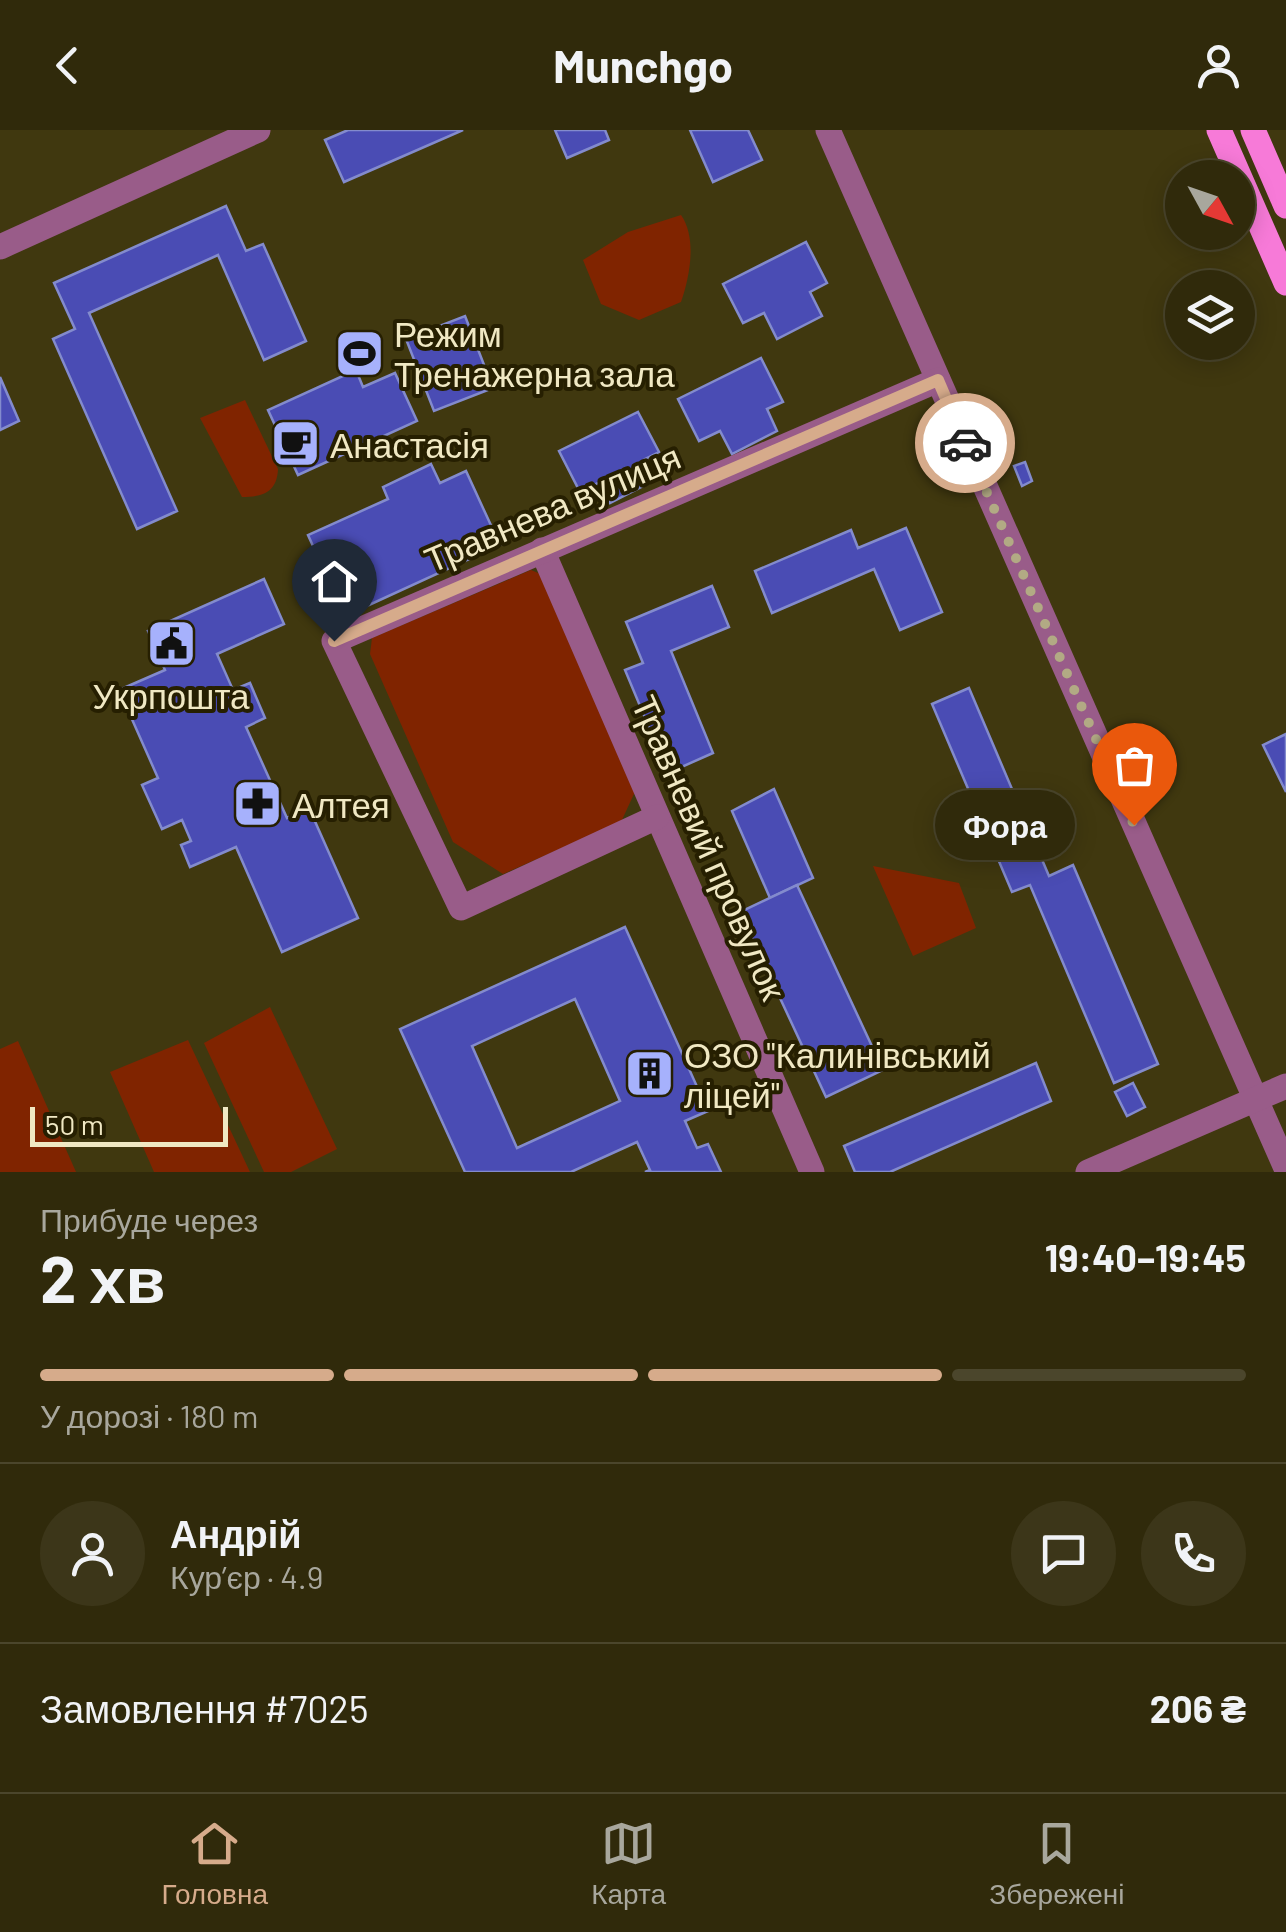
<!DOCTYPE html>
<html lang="uk">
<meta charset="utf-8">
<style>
body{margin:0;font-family:Barlow,sans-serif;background:#3c3619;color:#f1f3f6;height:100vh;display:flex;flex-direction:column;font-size:38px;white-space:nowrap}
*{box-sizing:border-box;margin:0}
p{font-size:32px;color:#a8a79d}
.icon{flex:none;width:55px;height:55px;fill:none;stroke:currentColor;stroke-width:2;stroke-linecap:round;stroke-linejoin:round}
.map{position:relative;height:1042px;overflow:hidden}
.panel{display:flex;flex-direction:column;background:#302a0b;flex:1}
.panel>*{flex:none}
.needle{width:65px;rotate:130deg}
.fabs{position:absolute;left:1165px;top:30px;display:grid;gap:20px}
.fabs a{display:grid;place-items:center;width:90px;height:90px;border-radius:50%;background:#302a0b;box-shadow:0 5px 25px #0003,0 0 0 2px #4b462c;font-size:50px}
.scale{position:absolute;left:30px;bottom:25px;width:198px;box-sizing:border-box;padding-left:10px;border:5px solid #f0e8c3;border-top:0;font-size:28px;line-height:35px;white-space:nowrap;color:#f0e8c3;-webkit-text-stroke:8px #261f01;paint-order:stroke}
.pin{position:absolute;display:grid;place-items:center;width:85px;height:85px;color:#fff;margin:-102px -42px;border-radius:50% 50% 50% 0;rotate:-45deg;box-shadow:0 0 10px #0007}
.pin .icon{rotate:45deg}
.courier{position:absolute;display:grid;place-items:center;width:100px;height:100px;margin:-50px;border:8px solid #d6ab8b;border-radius:50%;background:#fff;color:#222;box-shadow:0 2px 12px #0007}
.bubble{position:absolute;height:70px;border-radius:35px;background:#302a0b;box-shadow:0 5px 25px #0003,0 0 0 2px #4b462c;font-size:32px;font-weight:700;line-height:70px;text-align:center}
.overview em{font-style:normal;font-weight:700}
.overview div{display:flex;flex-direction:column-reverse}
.overview{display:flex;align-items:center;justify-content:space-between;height:170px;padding:0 40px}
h1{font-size:65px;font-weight:700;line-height:75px}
.bar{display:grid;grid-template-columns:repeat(4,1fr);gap:15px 10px;align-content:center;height:120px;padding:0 40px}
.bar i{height:12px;border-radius:8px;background:#4b462c}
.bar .selected{background:#d6ab8b}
.bar p{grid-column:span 4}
.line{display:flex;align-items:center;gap:25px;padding:0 40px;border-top:2px solid #4b462c}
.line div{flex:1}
.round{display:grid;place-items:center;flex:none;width:105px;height:105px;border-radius:52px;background:#3c3619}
header{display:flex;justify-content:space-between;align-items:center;height:130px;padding:0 40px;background:#302a0b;font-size:45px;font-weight:700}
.tab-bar{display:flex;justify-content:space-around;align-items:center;height:140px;border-top:2px solid #4b462c;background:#302a0b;font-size:28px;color:#a8a79d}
.tab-bar a{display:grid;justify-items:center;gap:5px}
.tab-bar .selected{color:#d6ab8b}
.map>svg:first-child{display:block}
</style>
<header><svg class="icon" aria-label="back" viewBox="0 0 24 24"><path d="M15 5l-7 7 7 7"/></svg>Munchgo<svg class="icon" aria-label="person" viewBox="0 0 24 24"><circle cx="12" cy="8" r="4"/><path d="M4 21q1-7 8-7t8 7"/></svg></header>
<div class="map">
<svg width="1286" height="1042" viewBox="0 0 1286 1042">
<rect width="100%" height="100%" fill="#40380f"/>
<g fill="#802400">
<path d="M681,85c16,23 9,61 0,87l-42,18 -38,-16 -18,-44 45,-28z"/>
<path d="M245,270l33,69c-1,23 -15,28 -36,28l-42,-79z"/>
<path d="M531,440l19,8 89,205 -18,39 -118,52 -50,-32 -83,-188 2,-16z"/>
<path d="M873,736l86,17 17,45 -63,28z"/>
<path d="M270,877l67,142 -46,23h-27l-60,-129z"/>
<path d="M188,910l62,132h-96l-44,-100z"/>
<path d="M18,911l58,131h-76v-123z"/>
</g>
<g fill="#4a4cb4" stroke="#838bcd" stroke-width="2.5" fill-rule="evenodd">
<path d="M348,0h115l-119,52 -19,-42z"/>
<path d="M555,0h50l4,10 -42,18z"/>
<path d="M690,0h58l14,30 -49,22z"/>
<path d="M226,76l20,45 17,-7 43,97 -42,19 -46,-105 -129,58 88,198 -40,18 -84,-190 22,-10 -21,-46z"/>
<path d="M806,112l21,41 -17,9 12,24 -45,23 -13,-26 -21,10 -20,-39z"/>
<path d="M465,186l28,72 -59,23 -28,-72z"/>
<path d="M761,228l22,44 -16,7 10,22 -45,23 -12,-23 -21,10 -21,-42z"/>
<path d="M356,240l7,17 32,-14 22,48 -119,54 -30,-65z"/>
<path d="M0,247l19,44 -19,9z"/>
<path d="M638,282l21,40 -14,7 10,21 -45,23 -10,-21 -20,10 -21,-41z"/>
<path d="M1025,332l7,19 -10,5 -8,-20z"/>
<path d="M431,334l9,19 26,-12 34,74 -155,71 -37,-81 80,-36 -5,-12z"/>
<path d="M906,398l36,84 -42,18 -26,-61 -102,44 -17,-42 96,-41 7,18z"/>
<path d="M264,449l20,45 -67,30 16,36 17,-7 15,35 -19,9 41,91 22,-10 49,110 -76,34 -46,-105 -46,20 -9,-22 10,-4 -9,-21 -20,9 -20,-44 16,-7 -39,-88 46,-20 -17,-39z"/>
<path d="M712,456l17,41 -58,24 42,102 -45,20 -43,-103 18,-7 -17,-41z"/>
<path d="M969,558l80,188 24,-11 85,199 -44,19 -84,-198 -18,7 -80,-188z"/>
<path d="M1286,604v58l-23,-47z"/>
<path d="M774,659l39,89 -43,20 -38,-87z"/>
<path d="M797,755l86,185 -57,27 -86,-185z"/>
<path d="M625,797l83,184 -23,10 12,27 11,-4 13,28h-76l5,-2 -13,-28 -66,30h-106l-65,-143zM575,869l45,102 -103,47 -45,-102z"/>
<path d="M1036,933l15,38 -161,71h-35l-11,-26z"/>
<path d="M1133,953l12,24 -18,9 -12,-24z"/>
</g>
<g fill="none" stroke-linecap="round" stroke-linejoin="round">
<g stroke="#995c89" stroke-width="25">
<path d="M828,0l458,1038"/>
<path d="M0,117l258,-117"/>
<path d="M542,420l270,622"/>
<path d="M657,687l-196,91 -127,-267 604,-261"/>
<path d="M1088,1042l198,-86"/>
</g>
<g stroke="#f77ad8" stroke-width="25">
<path d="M1219,0l67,153"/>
<path d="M1253,0l33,76"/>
</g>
</g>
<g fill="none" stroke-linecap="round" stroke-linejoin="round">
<path stroke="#b2aa84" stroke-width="10" stroke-dasharray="0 18" d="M965,313l169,382"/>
<path stroke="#d6ab8b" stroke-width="12" d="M334,511l604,-261 27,63"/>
</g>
<defs>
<symbol id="stadium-square" viewBox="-11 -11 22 22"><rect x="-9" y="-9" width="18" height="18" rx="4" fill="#a6b1fc" stroke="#261f01"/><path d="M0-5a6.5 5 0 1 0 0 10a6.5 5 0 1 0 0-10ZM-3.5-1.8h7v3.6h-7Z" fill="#111"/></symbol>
<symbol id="cafe-square" viewBox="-11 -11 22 22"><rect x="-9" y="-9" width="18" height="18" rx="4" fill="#a6b1fc" stroke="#261f01"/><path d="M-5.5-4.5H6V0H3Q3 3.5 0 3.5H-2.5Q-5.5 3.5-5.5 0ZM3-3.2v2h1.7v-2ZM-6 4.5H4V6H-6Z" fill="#111"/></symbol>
<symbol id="civic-square" viewBox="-11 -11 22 22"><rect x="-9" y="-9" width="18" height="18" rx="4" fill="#a6b1fc" stroke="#261f01"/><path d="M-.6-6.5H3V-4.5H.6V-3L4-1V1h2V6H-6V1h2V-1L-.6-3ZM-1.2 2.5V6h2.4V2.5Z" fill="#111"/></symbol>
<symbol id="pharmacy-square" viewBox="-11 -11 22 22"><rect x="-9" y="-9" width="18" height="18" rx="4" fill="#a6b1fc" stroke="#261f01"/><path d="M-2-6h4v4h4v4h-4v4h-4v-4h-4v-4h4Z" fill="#111"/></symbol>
<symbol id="building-square" viewBox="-11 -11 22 22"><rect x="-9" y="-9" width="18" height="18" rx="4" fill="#a6b1fc" stroke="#261f01"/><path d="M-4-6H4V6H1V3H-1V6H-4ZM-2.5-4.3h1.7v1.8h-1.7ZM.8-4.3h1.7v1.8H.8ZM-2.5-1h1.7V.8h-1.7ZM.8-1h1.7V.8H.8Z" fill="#111"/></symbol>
</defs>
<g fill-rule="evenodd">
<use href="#stadium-square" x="332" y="196" width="55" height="55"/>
<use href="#cafe-square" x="268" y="286" width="55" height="55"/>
<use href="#civic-square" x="144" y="486" width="55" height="55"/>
<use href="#pharmacy-square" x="230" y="646" width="55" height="55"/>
<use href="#building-square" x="622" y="916" width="55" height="55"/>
</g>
<g text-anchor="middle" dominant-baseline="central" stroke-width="8" stroke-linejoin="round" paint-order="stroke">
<g font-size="35" fill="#f0e8c3" stroke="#261f01" text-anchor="start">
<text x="394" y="203">Режим<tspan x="394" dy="40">Тренажерна зала</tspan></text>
<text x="330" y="314">Анастасія</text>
<text x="171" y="565" text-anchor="middle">Укрпошта</text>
<text x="292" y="674">Алтея</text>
<text x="684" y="924">ОЗО "Калинівський<tspan x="684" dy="40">ліцей"</tspan></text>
</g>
<g font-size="35" fill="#f0e8c3" stroke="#261f01">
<text transform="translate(552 377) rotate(-23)">Травнева вулиця</text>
<text transform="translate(710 717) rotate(66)">Травневий провулок</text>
</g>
</g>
</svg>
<div class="fabs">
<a><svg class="needle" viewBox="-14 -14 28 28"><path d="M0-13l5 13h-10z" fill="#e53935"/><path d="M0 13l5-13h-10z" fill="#a8a79d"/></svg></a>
<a><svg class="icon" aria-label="layers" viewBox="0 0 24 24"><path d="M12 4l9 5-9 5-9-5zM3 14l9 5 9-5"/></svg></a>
</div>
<div class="scale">50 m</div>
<div class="pin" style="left:1134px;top:695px;background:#ea580c"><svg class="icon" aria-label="bag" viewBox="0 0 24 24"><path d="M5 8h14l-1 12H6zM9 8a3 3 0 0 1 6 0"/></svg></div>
<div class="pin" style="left:334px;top:511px;background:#1f2937"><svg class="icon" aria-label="home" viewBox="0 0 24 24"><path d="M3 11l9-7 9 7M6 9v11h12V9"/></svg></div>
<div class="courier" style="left:965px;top:313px"><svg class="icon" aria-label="car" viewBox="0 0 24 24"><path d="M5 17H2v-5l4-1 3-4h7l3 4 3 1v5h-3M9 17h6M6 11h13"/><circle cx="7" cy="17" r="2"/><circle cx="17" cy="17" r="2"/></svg></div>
<div class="bubble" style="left:935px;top:660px;width:140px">Фора</div>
</div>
<section class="panel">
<div class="overview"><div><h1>2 хв</h1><p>Прибуде через</p></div><em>19:40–19:45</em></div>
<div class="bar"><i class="selected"></i><i class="selected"></i><i class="selected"></i><i></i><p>У дорозі · 180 m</p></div>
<div class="line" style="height:180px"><a class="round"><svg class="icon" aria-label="person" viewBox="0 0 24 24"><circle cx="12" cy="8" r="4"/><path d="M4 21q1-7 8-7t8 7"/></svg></a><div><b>Андрій</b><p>Кур’єр · 4.9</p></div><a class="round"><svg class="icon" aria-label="chat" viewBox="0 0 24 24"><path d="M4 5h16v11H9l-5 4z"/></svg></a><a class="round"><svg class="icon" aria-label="phone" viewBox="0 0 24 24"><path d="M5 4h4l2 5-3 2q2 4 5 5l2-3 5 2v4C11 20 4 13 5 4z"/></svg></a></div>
<div class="line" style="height:130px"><div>Замовлення #7025</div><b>206 ₴</b></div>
</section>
<nav class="tab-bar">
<a class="selected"><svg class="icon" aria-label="home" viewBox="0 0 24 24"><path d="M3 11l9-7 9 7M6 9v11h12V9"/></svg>Головна</a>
<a><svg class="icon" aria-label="map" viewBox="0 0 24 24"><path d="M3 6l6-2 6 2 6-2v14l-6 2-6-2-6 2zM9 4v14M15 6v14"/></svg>Карта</a>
<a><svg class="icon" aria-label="saved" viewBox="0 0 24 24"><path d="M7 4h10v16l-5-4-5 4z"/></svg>Збережені</a>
</nav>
